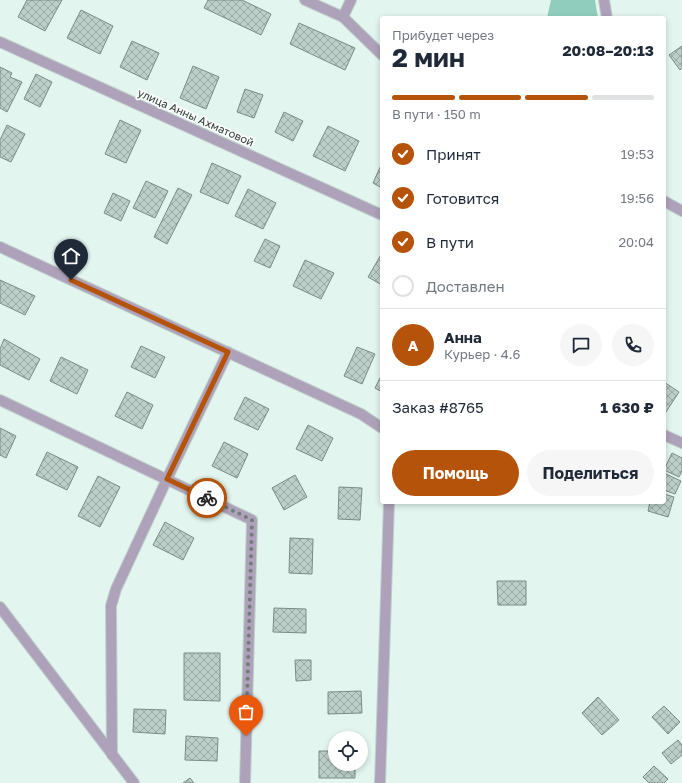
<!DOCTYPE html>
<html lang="ru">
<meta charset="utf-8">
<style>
body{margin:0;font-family:"Golos Text",sans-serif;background:#f6f6f7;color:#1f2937;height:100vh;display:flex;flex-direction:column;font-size:15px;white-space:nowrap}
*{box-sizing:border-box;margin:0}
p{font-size:13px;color:#747a83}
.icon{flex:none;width:22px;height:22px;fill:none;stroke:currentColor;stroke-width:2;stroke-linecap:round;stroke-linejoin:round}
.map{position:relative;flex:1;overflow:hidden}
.panel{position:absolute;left:380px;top:16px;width:286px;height:488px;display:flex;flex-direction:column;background:#fff;border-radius:4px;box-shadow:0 2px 6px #0003}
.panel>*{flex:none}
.controls{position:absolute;left:328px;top:731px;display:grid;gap:8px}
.controls a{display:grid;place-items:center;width:40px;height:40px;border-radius:50%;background:#fff;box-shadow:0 2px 6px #0003;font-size:20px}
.pin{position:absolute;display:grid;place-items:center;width:34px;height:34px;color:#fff;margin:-41px -17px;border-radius:50% 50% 50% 0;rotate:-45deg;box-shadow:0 0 4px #0007}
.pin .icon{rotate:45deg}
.courier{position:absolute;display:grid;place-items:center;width:40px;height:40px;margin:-20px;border:3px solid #b45309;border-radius:50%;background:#fff;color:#222;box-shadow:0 1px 5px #0007}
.summary em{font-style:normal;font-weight:700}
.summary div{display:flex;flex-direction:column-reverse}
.summary{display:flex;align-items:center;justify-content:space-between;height:68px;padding:0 12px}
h1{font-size:26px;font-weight:700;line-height:30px}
.bar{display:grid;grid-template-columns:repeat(4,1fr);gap:6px 4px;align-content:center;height:48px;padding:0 12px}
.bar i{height:5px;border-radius:3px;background:#e0e1e3}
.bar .active{background:#b45309}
.bar p{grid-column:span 4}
.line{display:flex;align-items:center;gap:10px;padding:0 12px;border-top:1px solid #e0e1e3}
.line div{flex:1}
.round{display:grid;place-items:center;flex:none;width:42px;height:42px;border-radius:21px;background:#f6f6f7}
ol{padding:0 12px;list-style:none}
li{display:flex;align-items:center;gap:12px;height:44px}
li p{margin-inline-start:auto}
li .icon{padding:4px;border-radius:50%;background:#b45309;color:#fff;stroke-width:4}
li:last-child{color:#747a83}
li i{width:22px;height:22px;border:2px solid #e0e1e3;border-radius:50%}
.primary-button{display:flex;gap:8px;margin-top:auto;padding:8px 12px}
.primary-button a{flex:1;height:46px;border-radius:24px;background:#b45309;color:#fff;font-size:16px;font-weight:700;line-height:46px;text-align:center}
.primary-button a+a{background:#f6f6f7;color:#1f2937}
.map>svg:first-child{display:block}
</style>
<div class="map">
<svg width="682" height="783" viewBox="0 0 682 783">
<defs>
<pattern id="building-cross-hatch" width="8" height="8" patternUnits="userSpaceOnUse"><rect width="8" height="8" fill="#bccfc9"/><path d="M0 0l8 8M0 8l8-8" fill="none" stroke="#9aa9a4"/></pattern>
</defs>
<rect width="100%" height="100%" fill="#e2f5ef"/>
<path fill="#91cdbc" d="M551,0h44l3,18h-51z"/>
<g fill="url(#building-cross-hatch)" stroke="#7a8c87">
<path d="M27,0h35l-17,31 -27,-14z"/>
<path d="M208,0h34l29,14 -10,21 -57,-27z"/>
<path d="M81,10l32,16 -13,28 -33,-16z"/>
<path d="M299,23l56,25 -10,22 -55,-26z"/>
<path d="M132,41l27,12 -12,27 -27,-13z"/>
<path d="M682,46v22l-2,2 -11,-15z"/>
<path d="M193,66l26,11 -13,32 -26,-11z"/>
<path d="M0,67l12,6 -2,4 12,5 -15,30 -7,-4z"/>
<path d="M36,74l16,8 -12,25 -16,-8z"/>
<path d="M245,89l18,6 -9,23 -17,-6z"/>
<path d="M284,112l19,9 -10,20 -18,-9z"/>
<path d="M120,120l21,10 -15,33 -21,-9z"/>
<path d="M7,125l18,9 -14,28 -11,-5v-17z"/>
<path d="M328,126l31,15 -14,30 -32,-15z"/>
<path d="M212,163l29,13 -13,28 -28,-12z"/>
<path d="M382,163v25l-9,-5z"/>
<path d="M146,181l22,10 -13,27 -22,-10z"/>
<path d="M178,188l14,7 -25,49 -13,-7z"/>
<path d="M248,189l28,14 -13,26 -28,-13z"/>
<path d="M113,193l17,8 -9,20 -17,-8z"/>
<path d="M265,239l15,7 -10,22 -16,-7z"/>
<path d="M382,253v32l-14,-8z"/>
<path d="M305,260l29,13 -13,26 -28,-13z"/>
<path d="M0,280l35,16 -10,19 -25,-12z"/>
<path d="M4,339l36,20 -11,21 -29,-15v-16z"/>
<path d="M141,346l24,11 -10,21 -24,-11z"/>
<path d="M357,347l18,7 -13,30 -18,-8z"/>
<path d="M61,357l27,13 -11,24 -27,-13z"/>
<path d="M382,374v18l-7,-4z"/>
<path d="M664,382l15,10 -15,23z"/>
<path d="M127,392l26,13 -11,24 -27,-13z"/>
<path d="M245,397l24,12 -11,21 -24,-11z"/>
<path d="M308,425l25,13 -11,23 -26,-12z"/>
<path d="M0,428l16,8 -10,22 -6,-3z"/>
<path d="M224,442l24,12 -11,24 -25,-12z"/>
<path d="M47,452l31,15 -11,23 -31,-15z"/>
<path d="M672,453l10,5v13l-3,6 -15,-7z"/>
<path d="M664,473l17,8 -6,13 -11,-4z"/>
<path d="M295,475l12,22 -23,13 -12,-22z"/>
<path d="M98,476l22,11 -20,40 -22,-11z"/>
<path d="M339,487l23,1 -2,32 -22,-1z"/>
<path d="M664,494l10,3 -6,20 -20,-6 2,-9h14z"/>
<path d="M165,522l29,16 -11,22 -30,-15z"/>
<path d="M290,538l23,1 -1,35 -23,-1z"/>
<path d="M497,581h29v24h-28z"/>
<path d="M274,608l32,1v24l-33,-1z"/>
<path d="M184,653h36v48l-36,-1z"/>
<path d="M295,660h16v20l-15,1z"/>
<path d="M361,691l1,22 -34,1v-22z"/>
<path d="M598,697l21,23 -17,15 -20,-22z"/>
<path d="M664,706l16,16 -12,12 -16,-17z"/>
<path d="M134,709l32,1 -1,24 -32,-2z"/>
<path d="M186,736l32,2 -1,23 -32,-1z"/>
<path d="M678,740l4,5v10l-11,9 -9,-11z"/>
<path d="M319,751h16v13h20v14h-36z"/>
<path d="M654,766l14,13 -4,4h-15l-6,-6z"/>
<path d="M190,778l4,5h-11z"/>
</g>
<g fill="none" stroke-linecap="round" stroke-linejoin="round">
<defs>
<g id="minor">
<path d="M305,0l38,17 39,38"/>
<path d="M604,0l3,18"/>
<path d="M343,17l8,-17"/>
<path d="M0,42l382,173"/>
<path d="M664,201l18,10"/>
<path d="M0,247l361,167 21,14"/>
<path d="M0,400l252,120 -7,263"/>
<path d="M664,435l18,8"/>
<path d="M0,607l134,176"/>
<path d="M112,755l-1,-149 5,-17 51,-110 61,-127"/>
<path d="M380,783l9,-281"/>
</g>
</defs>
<use href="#minor" stroke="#bfd0cb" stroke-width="12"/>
<use href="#minor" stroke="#aea2ba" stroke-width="10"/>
</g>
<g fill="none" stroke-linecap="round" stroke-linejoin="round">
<path stroke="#727d79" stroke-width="4" stroke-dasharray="0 7.2" d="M207,498l45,22 -6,216"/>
<path stroke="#b45309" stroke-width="5" d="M71,280l157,72 -61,127 40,19"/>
</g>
<g text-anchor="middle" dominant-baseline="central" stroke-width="3.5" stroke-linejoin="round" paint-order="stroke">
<g font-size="11" fill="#353c3a" stroke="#fafefd">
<text transform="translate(196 117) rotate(24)">улица Анны Ахматовой</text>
</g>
</g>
</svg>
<div class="controls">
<a><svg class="icon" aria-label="locate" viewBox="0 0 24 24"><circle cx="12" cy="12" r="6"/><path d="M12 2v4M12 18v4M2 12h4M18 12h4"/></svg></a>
</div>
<div class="pin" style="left:246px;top:736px;background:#ea580c"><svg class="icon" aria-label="bag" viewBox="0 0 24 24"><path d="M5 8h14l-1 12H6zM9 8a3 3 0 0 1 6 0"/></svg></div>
<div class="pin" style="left:71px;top:280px;background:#1f2937"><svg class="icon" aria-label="home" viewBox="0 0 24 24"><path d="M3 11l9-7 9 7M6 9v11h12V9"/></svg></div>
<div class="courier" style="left:207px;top:498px"><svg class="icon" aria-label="bike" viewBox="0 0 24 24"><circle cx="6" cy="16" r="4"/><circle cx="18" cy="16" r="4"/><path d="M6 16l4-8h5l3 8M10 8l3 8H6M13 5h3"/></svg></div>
<section class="panel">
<div class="summary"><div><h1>2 мин</h1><p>Прибудет через</p></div><em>20:08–20:13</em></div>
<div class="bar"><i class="active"></i><i class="active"></i><i class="active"></i><i></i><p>В пути · 150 m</p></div>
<ol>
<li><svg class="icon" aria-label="check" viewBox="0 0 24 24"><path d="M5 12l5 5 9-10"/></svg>Принят<p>19:53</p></li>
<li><svg class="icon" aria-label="check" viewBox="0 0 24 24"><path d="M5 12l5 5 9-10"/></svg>Готовится<p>19:56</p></li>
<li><svg class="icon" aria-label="check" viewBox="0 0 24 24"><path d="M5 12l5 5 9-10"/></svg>В пути<p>20:04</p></li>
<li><i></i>Доставлен</li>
</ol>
<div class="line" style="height:72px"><b class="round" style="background:#b45309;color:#fff">А</b><div><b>Анна</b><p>Курьер · 4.6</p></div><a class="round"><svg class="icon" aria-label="chat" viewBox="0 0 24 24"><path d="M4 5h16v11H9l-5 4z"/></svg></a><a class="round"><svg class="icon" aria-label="phone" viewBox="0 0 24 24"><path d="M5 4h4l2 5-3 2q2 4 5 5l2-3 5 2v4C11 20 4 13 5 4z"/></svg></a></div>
<div class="line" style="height:52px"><div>Заказ #8765</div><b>1 630 ₽</b></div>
<div class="primary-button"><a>Помощь</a><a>Поделиться</a></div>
</section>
</div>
